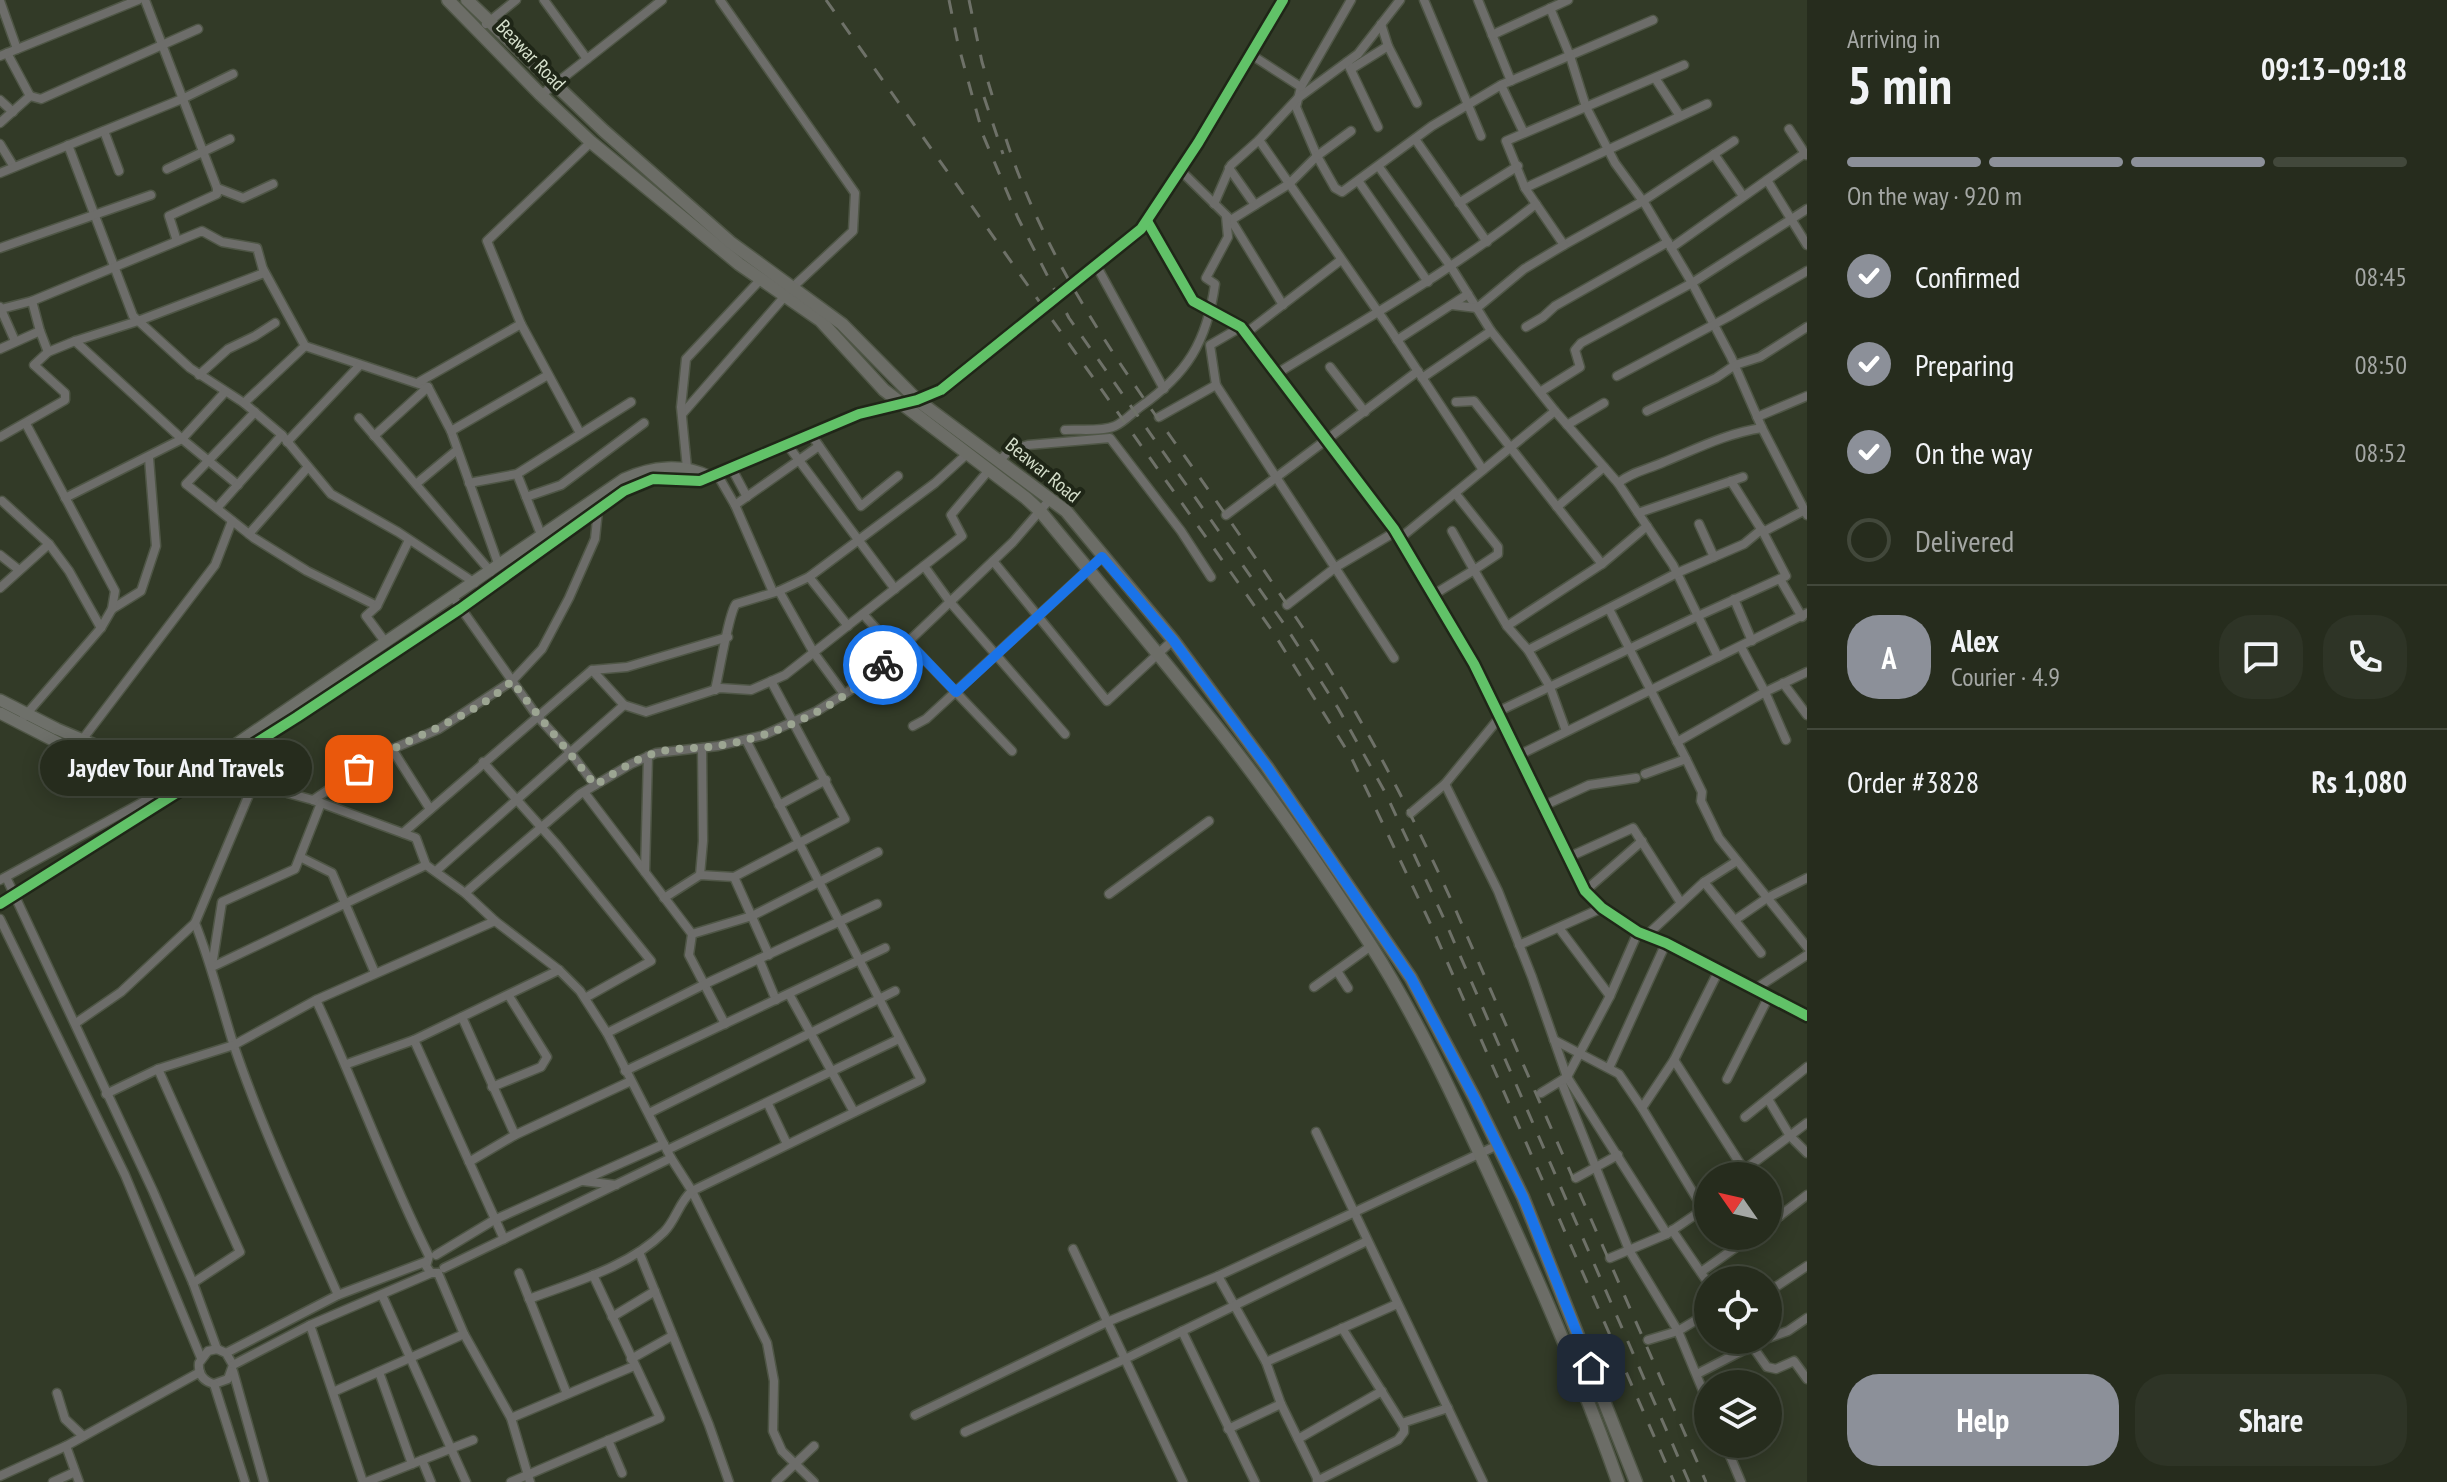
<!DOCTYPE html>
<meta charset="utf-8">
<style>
body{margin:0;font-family:"PT Sans Narrow",sans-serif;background:#2e3426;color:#f1f3f6;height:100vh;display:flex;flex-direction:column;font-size:30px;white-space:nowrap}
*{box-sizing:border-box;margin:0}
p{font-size:26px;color:#a4a7a4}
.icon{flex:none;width:44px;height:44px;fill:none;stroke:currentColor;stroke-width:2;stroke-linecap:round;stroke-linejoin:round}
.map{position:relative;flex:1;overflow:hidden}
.details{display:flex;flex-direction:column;background:#262c1d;width:640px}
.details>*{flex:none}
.needle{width:52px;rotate:304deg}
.buttons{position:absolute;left:1694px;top:1162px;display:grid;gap:16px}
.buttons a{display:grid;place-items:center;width:88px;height:88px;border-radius:50%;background:#262c1d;box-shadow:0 4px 20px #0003,0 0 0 2px #42483b;font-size:40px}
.pin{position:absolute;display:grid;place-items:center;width:68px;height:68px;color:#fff;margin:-34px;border-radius:16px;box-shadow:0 4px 12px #0006}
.courier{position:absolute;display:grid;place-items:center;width:80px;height:80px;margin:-40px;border:6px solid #1a73e8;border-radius:50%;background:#fff;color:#222;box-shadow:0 2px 10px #0007}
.bubble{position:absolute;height:56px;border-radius:28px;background:#262c1d;box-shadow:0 4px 20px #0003,0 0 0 2px #42483b;font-size:26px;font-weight:600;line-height:56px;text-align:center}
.summary em{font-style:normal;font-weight:600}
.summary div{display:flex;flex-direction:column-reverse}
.summary{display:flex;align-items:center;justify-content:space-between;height:136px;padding:0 40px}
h1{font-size:52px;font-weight:600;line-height:60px}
.bar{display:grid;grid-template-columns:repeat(4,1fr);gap:12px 8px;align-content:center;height:96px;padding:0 40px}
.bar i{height:10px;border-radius:6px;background:#42483b}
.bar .current{background:#8c9099}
.bar p{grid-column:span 4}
.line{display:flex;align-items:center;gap:20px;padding:0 40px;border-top:2px solid #42483b}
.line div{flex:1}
.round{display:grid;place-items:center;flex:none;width:84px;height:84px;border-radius:32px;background:#2e3426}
ol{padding:0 40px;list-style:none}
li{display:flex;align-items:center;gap:24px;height:88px}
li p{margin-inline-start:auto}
li .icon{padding:8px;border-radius:50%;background:#8c9099;color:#fff;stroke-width:4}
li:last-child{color:#a4a7a4}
li i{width:44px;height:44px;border:4px solid #42483b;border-radius:50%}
.primary-button{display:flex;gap:16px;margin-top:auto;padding:16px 40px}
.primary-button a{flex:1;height:92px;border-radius:32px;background:#8c9099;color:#fff;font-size:32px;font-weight:600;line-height:92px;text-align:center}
.primary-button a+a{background:#2e3426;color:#f1f3f6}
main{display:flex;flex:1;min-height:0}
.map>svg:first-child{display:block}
</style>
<main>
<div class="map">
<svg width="1807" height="1482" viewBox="0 0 1807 1482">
<rect width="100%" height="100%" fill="#323a27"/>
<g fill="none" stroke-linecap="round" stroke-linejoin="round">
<defs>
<g id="street">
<path d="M145,0l72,188 26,10 30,-14"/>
<path d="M720,0l135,193 -2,38 -59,55"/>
<path d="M1351,0l-50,87 -5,20 21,49 18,32 7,4 90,-66 69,-41 152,-65"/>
<path d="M1424,0l57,136"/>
<path d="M1478,0l33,81"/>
<path d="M0,1l17,48"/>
<path d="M1550,8l20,48 16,51 29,56 30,41 47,79 39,74 31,71 45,87"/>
<path d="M486,24l30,-24"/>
<path d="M1381,24l7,22 29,57"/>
<path d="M1492,35l76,-35"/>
<path d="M7,53l23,43"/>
<path d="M1250,54l51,33"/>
<path d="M0,56l138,-56"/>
<path d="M587,59l75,-59"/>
<path d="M1347,62l31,65"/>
<path d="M1351,69l37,-23"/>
<path d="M1655,78l25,38"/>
<path d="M1501,85l23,48"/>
<path d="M541,95l46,-36 -43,-59"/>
<path d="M0,100l13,12"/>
<path d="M1707,104l-182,84 39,57 79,-44 91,-60"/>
<path d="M0,123l30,-27 11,3 157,-70"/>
<path d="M1789,129l17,26"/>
<path d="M104,131l15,40"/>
<path d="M1415,139l72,103"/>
<path d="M1259,140l131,189 93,141"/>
<path d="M0,144l14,23"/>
<path d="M68,145l65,171 57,52 54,35 38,32 49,59 67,38 77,51"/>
<path d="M1714,154l29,42"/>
<path d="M1379,167l72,100 40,64 64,80 63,72 55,82 45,92"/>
<path d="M1229,168l26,37"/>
<path d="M167,169l63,-30"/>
<path d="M1180,170l51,50 52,85"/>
<path d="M0,173l182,-74 51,-25"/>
<path d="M1767,180l40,65"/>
<path d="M1359,182l69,100"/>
<path d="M1525,188l-19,-47 178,-76"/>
<path d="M1459,203l59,-37"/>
<path d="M1214,204l17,-39 28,-25 39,-42 60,-44 42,-54"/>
<path d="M1231,220l58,-36 28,-28 34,-25"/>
<path d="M1147,221l46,80 48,26 153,202 80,135 111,227 17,17 36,24 28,11 141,73"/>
<path d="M177,241l-8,-25 48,-22v-6"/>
<path d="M0,248l151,-53"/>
<path d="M1671,248l134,-95"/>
<path d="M1096,265l68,124"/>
<path d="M263,269l42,77 123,41 23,44 48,135"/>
<path d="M1452,305l25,3 47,-39 40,-24"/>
<path d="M0,307l15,34"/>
<path d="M1,309l31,-8"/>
<path d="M1526,327l17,-10 12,-11 113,-64"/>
<path d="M40,331l8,21"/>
<path d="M1246,333l95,-73"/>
<path d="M1397,340l71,-46"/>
<path d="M75,341l107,98 56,46"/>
<path d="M0,349l40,-18 -8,-30 170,-70 20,11 35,6 7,25 -126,48 -63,20 -27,11 -14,13 31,28v7l-65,37"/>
<path d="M1330,367l35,45"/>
<path d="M1276,374c89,-55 179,-105 260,-170"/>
<path d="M199,375l29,-26 27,-13 20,-13"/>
<path d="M1617,376l111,-59 79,-46"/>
<path d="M1422,378l69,-47"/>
<path d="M419,382l102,-58"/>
<path d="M1216,385l178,273"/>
<path d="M1540,392l40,-25 -5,-17 6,-7 111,-60 115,-74"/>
<path d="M917,400l24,-10 200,-161 57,-86 85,-143"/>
<path d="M1456,402l18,-1 128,163"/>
<path d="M244,403l61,-57"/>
<path d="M1647,411l69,-33 19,-13 25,-8 47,-30"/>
<path d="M255,412l-69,72 68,54 53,33 70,35 32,-66"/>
<path d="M683,413l102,-117"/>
<path d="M1159,417l57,-32 -6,-40 31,-18"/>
<path d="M1757,417l50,-21"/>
<path d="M359,418l132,154"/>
<path d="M1567,425l37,-22"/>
<path d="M1065,430c15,-1 36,2 50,-4 9,-4 17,-13 25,-19 47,-33 67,-65 75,-123l-9,-6 22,-41 -2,-21"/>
<path d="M451,431l97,-56"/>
<path d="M580,433l-59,-109 -34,-83 104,-99"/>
<path d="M810,433l51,73 37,-30"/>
<path d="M374,436l54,-49"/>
<path d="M287,442l73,-77"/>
<path d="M786,443l109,146"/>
<path d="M1000,460l9,-9 19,-6 82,-7 71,93 30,46"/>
<path d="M687,468l-6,-61 5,-48 75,-80"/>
<path d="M732,469l15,28"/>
<path d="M517,474l25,63"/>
<path d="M717,474l18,31 38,87"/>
<path d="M469,483l48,-9 114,-72"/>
<path d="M1618,483c16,-12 28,-13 46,-21 32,-13 63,-29 98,-34"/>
<path d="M416,484l41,-34"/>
<path d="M526,497l35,-12 83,-62"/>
<path d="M65,498l117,-59 43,-47"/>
<path d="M2,501l47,43 20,27 32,57"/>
<path d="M735,505l84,-59"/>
<path d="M1557,507l47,-40"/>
<path d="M217,508l65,-73"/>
<path d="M1638,513l105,-36"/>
<path d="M1226,515l192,-144"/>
<path d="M1699,524l15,33"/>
<path d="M1452,531l22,39 24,-16v-7l-43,-54"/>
<path d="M1763,532l42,-22"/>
<path d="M249,534l59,-67"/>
<path d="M1399,539l156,-128"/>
<path d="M0,555l19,15"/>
<path d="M993,561l114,140 66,-61"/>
<path d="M924,566l26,36 115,132"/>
<path d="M809,577l39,49"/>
<path d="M1780,579l22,38"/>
<path d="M0,588l49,-44"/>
<path d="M779,591l35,62 30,41"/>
<path d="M1433,595l41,-25 33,56 21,24 22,37 16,44"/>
<path d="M453,597l84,119 33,36 25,33"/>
<path d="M1734,599l18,42"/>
<path d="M1287,605l49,-38 59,-35"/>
<path d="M377,606l-11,10 20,27"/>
<path d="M112,609l29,-18 15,-45 -7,-88"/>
<path d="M1609,609l77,150 16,33 -1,9 18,37 88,109"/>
<path d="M863,614l34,38"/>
<path d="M1507,626l95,-62 45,-38"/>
<path d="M908,642l104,109"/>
<path d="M1741,647l24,45 21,48"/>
<path d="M1528,650l149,-77 67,-29 18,-15"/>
<path d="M592,670l32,35 22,7 74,-24 31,2 34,-15 177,-139 -11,-21 38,-45"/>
<path d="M1783,683l24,32"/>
<path d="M715,690c4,-16 14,-78 21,-86l43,-13 30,-14 126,-94 33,-30"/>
<path d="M1497,712l201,-96 88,-40 -23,-44 -32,-51"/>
<path d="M24,717l77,-89 11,-19 3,-18 -89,-167"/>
<path d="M913,726l13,-7 176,-162"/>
<path d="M82,740l133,-175 17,-44"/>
<path d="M1677,742l88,-50 42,-20"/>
<path d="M392,749l38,60"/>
<path d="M1519,755l288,-142"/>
<path d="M483,762l75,84 93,115 -66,37"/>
<path d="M211,772l102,28 103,38 10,27 39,28 30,28 64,49 21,21 27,42 64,125 21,33 75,152 7,38 -1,50 9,20 32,31"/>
<path d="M1645,774l41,-15"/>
<path d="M1445,784l53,107 34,86 35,100 100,157"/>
<path d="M584,792l108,142 -3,21 36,69"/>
<path d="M313,800l70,-47 56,-24 73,-48 30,-32 27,-51 26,-59 3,-29"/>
<path d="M779,805l47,-25"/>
<path d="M1543,806l46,-21 47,-7"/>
<path d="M1411,813l34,-29 55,-67"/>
<path d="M403,833l189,-163 35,-3 101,-30"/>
<path d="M300,857l32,16 43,100"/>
<path d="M1569,857l64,-29 48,75"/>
<path d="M436,871l188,-166"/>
<path d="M645,872l3,-116"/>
<path d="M700,875l3,-34 -1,-93"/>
<path d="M6,877l147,314 40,92 24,66"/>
<path d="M734,877l35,78"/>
<path d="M0,880l163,-89"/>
<path d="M1704,882l57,71"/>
<path d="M1585,891l57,-50"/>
<path d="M465,893l115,-99 51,-30 25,-11 62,-7 46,-11 53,-24 53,-33 143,-136 38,-44"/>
<path d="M1109,894l100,-73"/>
<path d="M664,898l36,-23 34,2 111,-58 -74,-138"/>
<path d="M0,904l170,-107"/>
<path d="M0,919l125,256 76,183"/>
<path d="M1735,920l32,-22 40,-20"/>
<path d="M195,923c16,40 26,82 39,123 29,85 68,167 104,249"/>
<path d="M1559,928l51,68"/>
<path d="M692,934l60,-18 126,-64"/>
<path d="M1646,936l58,-54 33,-21"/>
<path d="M1519,945l83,-37"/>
<path d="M759,959l17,41"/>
<path d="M212,966l10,-64 73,-33 26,-66"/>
<path d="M212,967l214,-102"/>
<path d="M1337,971l11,17"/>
<path d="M1314,987l57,-41"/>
<path d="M1755,989l52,-34"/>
<path d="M789,994l65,118"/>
<path d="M316,1000c40,85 71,173 113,256l-3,10 5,7h7"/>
<path d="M462,1017l53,118"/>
<path d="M76,1023l45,-31 74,-69 58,-138"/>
<path d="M607,1033l98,-49 172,-80"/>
<path d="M414,1040l90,199"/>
<path d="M1554,1040l65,34 23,34"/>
<path d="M1674,1060l74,116"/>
<path d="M347,1064l67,-24 145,-70"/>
<path d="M1609,1068l57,-125"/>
<path d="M158,1069l82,183 -47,31"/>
<path d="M625,1071l260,-123"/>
<path d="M1727,1079l42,-83"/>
<path d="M1561,1081l68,169 49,81 30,72"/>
<path d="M492,1087l49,-20 6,-10 -38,-61"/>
<path d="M1541,1093l26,-16 43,-81 28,-64"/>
<path d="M106,1094l52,-25 76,-24 82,-45 179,-79"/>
<path d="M1768,1099l22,37 17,17"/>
<path d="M768,1104l19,40"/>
<path d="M649,1113l246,-122"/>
<path d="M1745,1117l62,-50"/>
<path d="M1316,1132l167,350"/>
<path d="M667,1150l232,-111"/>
<path d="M469,1162l46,-27 116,-54"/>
<path d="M1744,1170l63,-47"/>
<path d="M1576,1178l42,-23"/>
<path d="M583,1181l33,4"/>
<path d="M1768,1201l12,15"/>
<path d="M1703,1209l-61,-101 32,-48 44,-88"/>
<path d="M1768,1225l39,-30"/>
<path d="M1672,1230l36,53"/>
<path d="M1073,1249l110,233"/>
<path d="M639,1252l70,173 20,57"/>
<path d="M436,1255l58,-35 170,-76"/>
<path d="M1610,1258l57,-24 41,-28"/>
<path d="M444,1268l227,-110"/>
<path d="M1701,1272l51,-36"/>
<path d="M438,1273l26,61 47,84 19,64"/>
<path d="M519,1273l48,121"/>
<path d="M1218,1276l48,86 15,42 37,76"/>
<path d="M1768,1292l39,-26"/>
<path d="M382,1295l84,187"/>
<path d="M529,1299c45,-17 100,-32 135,-67 12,-12 15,-30 28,-41l229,-111 -175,-340"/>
<path d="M612,1317l43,-26"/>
<path d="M310,1325l53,157"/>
<path d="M1182,1331l73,151"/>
<path d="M1768,1338l20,-7 19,-13"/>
<path d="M1648,1340l30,-9 30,-18"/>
<path d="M1748,1340l19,27 9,2 18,-8 13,18"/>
<path d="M226,1353l7,12 -5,14 -14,5c-11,-3 -16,-10 -15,-21l9,-12 9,-2 9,4 112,-58 87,-33"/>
<path d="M631,1359l41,-23"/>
<path d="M1266,1362l131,-58"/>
<path d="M233,1365l77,-40 121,-52"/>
<path d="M233,1371l31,111"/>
<path d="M379,1372l33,92"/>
<path d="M1697,1374l66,-34"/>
<path d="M214,1384l31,98"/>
<path d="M333,1392l131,-58"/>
<path d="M57,1393l8,26 18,17"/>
<path d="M915,1415l192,-93 111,-46 280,-131"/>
<path d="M511,1418l123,-52"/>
<path d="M1402,1423l46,-15"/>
<path d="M1228,1429l53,-25"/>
<path d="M965,1432l162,-74 240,-117"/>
<path d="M1298,1439l84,-48"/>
<path d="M608,1440l14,33"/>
<path d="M1725,1444l16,38"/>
<path d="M66,1446l13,36"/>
<path d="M422,1460l9,22"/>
<path d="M0,1476l66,-30 134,-74"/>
<path d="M1317,1481l81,-41 6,-8v-5l-62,-99"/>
<path d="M53,1482l22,-10"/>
<path d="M366,1482l107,-42"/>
<path d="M511,1482l149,-64 -67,-143"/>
<path d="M776,1482l38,-36"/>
</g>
<g id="secondary">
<path d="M0,700l57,29 128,54"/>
<path d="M0,713l82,42 73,30 15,12 290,-188 164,-118 29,-12 47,2 159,-67 50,-12"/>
<path d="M163,791l44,-27 417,-285c28,-13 59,-16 86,-2"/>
</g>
<g id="primary">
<path d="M448,0l93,95 50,47 148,122 81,56 64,70 142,108 14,13c58,70 116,140 173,211 56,70 108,146 157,222 48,75 85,156 122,236 46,99 90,199 126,302"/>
<path d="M467,0l137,131 126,111 112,82 75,76 149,111 107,129 94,127 144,211 63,119 49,100 113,285"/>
</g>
</defs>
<use href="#street" stroke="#4f5646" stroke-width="11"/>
<use href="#secondary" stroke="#4f5646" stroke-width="14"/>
<use href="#primary" stroke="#4f5646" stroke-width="15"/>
<use href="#street" stroke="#6d6d6a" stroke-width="8"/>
<use href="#secondary" stroke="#6e706a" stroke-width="11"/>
<use href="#primary" stroke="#6c6d67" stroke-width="12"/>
<g stroke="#6e7168" stroke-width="3" stroke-dasharray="14 14" stroke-linecap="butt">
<path d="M826,0l447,632 78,125 81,170 242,555"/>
<path d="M949,0l9,44 25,91 35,83 51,100 215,306 54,84 48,86 59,127 244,561"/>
<path d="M969,0l13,62 14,46"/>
<path d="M984,97l19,57"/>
<path d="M1006,139c36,111 100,207 167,301 44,61 86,123 128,185 62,92 111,188 156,288l249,569"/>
</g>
<defs>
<g id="cycleway">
<path d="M1147,221l46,80 48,26 153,202 80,135 111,227 17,17 36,24 28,11 141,73"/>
<path d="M0,904l297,-187 163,-108 164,-118 29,-12 47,2 159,-67 58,-14 24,-10 200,-161 57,-86 85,-143"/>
</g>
</defs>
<use href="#cycleway" stroke="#1f2617" stroke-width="15"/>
<use href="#cycleway" stroke="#61c268" stroke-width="10"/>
</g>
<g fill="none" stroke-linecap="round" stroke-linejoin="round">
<path stroke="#9ca592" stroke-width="8" stroke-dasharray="0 14.4" d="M359,769c48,-33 108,-47 153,-88 26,36 56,69 83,104 19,-11 39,-26 60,-32 20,-6 42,-4 62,-7 59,-9 123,-40 166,-81"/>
<path stroke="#1a73e8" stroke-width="10" d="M883,665l25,-23 48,50 146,-135 71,83 94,127 144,211 63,119 49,100 68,171"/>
</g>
<g text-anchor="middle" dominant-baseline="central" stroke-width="8" stroke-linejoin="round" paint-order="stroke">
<g font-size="20" fill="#d5dfcb" stroke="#1f2617">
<text transform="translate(531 55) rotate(46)">Beawar Road</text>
<text transform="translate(1043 470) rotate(39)">Beawar Road</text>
</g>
</g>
</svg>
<div class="buttons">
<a><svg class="needle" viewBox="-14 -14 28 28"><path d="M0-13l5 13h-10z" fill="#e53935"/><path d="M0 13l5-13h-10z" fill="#a4a7a4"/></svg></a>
<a><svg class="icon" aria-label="locate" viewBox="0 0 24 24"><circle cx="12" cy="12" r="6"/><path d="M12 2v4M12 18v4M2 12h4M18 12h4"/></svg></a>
<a><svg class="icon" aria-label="layers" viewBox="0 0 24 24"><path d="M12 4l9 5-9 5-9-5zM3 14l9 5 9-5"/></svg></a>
</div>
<div class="pin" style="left:359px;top:769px;background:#ea580c"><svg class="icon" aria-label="bag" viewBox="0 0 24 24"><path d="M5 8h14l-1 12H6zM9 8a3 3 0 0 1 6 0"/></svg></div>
<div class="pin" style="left:1591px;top:1368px;background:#1f2937"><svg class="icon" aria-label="home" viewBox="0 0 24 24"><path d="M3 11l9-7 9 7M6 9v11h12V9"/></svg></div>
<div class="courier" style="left:883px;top:665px"><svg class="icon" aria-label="bike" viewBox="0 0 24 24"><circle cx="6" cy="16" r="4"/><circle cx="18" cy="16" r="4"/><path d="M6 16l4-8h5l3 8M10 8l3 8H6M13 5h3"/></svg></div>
<div class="bubble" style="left:40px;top:740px;width:272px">Jaydev Tour And Travels</div>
</div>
<section class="details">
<div class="summary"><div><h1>5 min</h1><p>Arriving in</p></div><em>09:13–09:18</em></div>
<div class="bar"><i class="current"></i><i class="current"></i><i class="current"></i><i></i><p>On the way · 920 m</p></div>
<ol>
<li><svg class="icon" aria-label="check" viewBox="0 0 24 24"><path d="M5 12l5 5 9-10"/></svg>Confirmed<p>08:45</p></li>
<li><svg class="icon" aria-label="check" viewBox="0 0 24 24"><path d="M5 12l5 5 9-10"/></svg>Preparing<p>08:50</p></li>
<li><svg class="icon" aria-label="check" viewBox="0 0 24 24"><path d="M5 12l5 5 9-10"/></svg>On the way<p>08:52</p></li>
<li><i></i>Delivered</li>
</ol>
<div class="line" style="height:144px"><b class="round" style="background:#8c9099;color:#fff">A</b><div><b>Alex</b><p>Courier · 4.9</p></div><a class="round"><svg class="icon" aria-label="chat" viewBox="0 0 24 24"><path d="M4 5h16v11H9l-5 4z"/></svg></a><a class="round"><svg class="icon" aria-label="phone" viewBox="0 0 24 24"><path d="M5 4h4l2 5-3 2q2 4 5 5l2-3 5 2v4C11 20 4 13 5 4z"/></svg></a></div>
<div class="line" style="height:104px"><div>Order #3828</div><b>Rs 1,080</b></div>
<div class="primary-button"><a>Help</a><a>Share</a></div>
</section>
</main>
